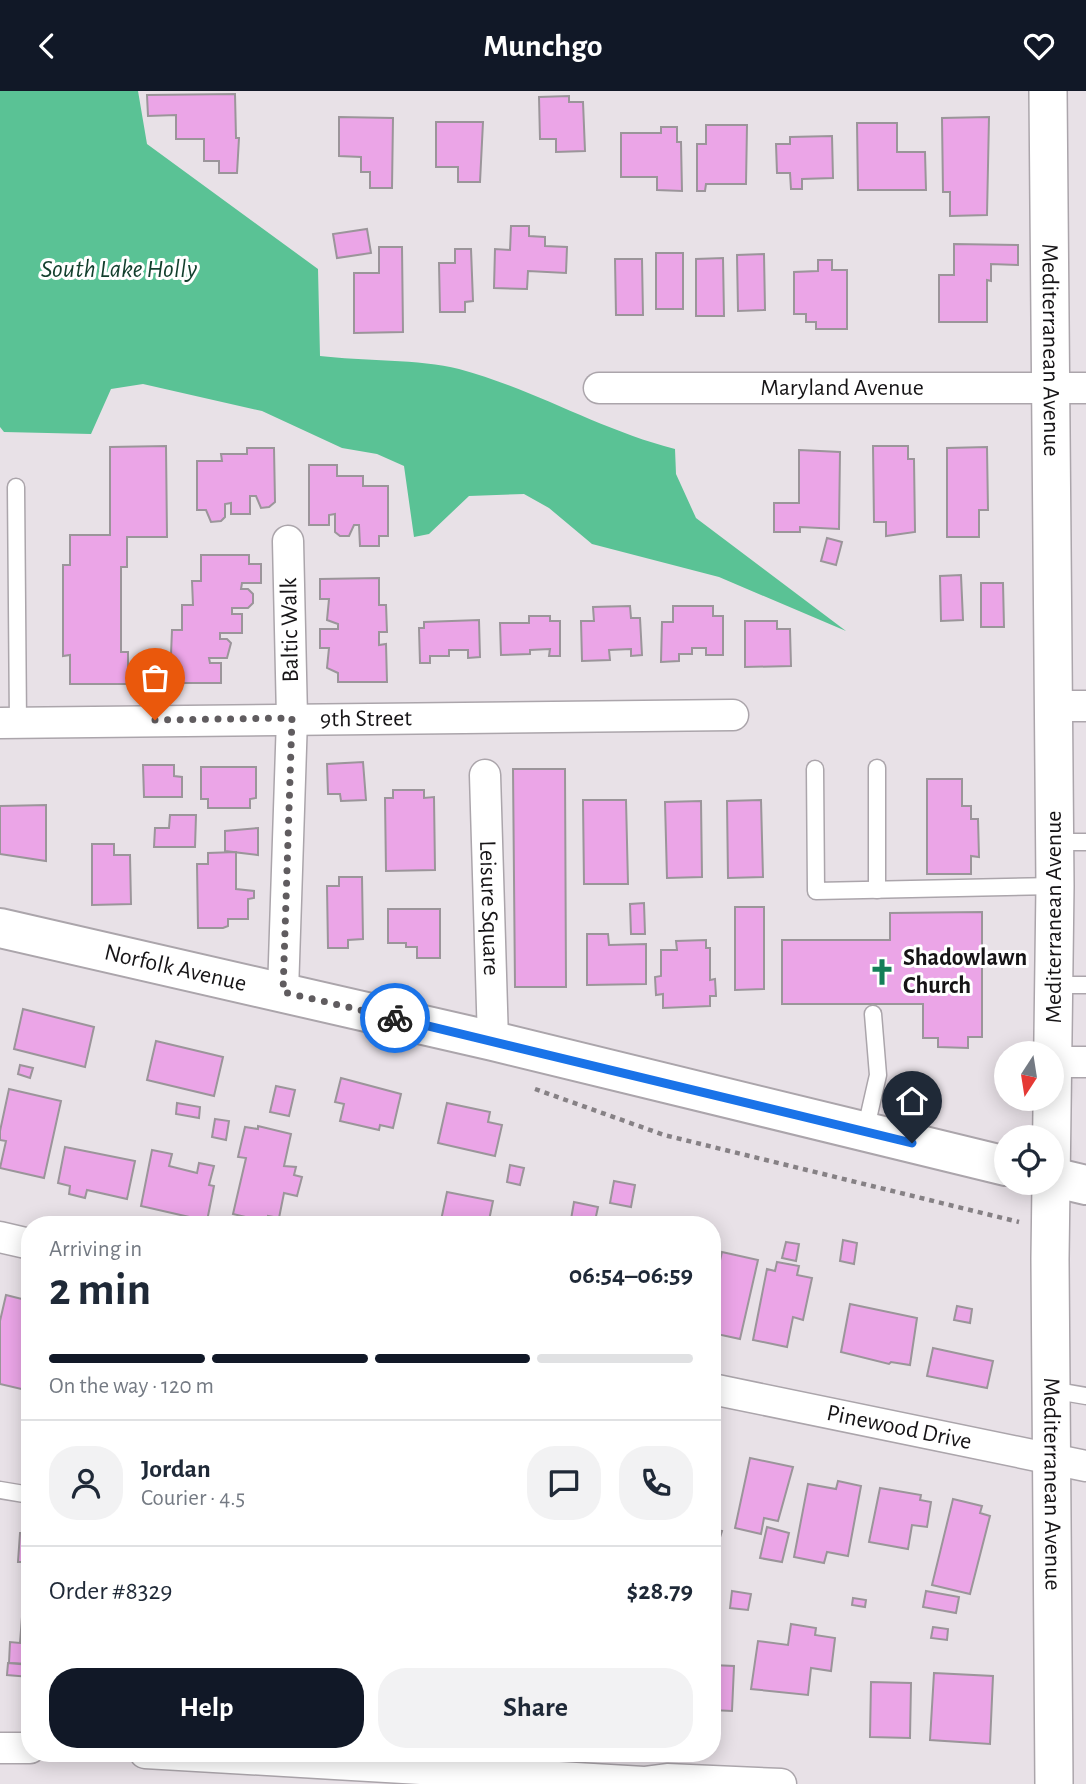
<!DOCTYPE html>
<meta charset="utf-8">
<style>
body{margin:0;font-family:"Alegreya Sans",sans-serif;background:#f2f2f3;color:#1f2937;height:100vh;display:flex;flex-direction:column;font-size:26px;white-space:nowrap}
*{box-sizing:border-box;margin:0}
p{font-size:23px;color:#747a83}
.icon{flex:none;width:38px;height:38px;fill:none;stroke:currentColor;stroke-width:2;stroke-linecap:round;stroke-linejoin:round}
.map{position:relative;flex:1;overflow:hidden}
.drawer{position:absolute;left:21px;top:1125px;width:700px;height:546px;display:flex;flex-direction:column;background:#fff;border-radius:28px;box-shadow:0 4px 18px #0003}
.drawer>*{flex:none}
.needle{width:46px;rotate:192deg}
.buttons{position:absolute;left:994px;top:950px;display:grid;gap:14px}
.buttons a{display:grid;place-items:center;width:70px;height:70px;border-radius:50%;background:#fff;box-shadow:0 4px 18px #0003;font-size:35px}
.pin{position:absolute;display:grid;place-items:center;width:60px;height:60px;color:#fff;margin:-72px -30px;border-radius:50% 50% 50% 0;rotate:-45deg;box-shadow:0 0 7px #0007}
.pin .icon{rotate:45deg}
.courier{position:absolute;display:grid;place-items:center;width:70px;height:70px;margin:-35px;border:5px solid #1a73e8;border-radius:50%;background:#fff;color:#222;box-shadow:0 2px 9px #0007}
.headline em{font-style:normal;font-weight:600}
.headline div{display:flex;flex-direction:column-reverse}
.headline{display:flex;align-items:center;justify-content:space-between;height:119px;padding:0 28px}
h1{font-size:46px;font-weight:600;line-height:52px}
.bar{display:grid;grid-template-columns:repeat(4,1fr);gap:10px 7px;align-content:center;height:84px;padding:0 28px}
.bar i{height:9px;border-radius:5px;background:#e0e1e3}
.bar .active{background:#111827}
.bar p{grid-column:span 4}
.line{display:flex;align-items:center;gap:18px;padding:0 28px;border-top:2px solid #e0e1e3}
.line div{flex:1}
.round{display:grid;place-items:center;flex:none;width:74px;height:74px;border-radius:28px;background:#f2f2f3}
.action{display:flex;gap:14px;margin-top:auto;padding:14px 28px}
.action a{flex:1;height:80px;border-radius:28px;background:#111827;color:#fff;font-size:28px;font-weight:600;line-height:80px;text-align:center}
.action a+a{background:#f2f2f3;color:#1f2937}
header{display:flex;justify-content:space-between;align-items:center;height:91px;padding:0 28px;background:#111827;color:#fff;font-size:32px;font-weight:600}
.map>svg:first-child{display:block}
</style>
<header><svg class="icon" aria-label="back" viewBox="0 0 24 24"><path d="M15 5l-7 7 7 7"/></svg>Munchgo<svg class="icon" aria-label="heart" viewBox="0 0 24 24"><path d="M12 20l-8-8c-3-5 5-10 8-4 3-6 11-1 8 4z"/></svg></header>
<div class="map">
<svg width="1086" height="1693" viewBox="0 0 1086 1693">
<rect width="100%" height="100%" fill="#e8e1e7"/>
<path fill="#5ac295" d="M0,0h138l9,53 171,125 2,87c41,5 100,3 139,13 75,20 141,61 216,80l1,25 20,44 150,113 -127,-54 -127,-33 -43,-36 -25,-14 -55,2 -40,38 -15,3 -10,-71 -27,-12 -35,-6 -80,-37 -119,-27 -32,5 -20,45 -87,-2 -4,-5z"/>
<g fill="#eba5e7" stroke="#9b959a" stroke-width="2">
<path d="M235,3l1,44h3l-2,35h-18v-12h-15v-22h-28v-24l-28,1 -1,-21z"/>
<path d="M569,5v6h14l2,49 -29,1v-13h-16l-1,-42z"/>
<path d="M339,26l54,1 -1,70h-22v-16h-9v-15l-22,-1z"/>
<path d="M989,26l-2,98 -37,1v-24h-7l-1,-74z"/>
<path d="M436,31h47l-3,60h-22v-15h-22z"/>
<path d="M857,32h40v29h28l1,38h-68z"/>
<path d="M706,34h41l-1,59h-40l-1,7h-8v-47h9z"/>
<path d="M661,36h16v15h4l1,49 -25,-1v-13h-36v-44h40z"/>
<path d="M832,45l1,42 -31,1v10h-11l-1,-16h-13l-1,-29h14v-7z"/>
<path d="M511,135h18v10l16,1v9l22,1 -1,26 -38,-2 -1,18 -33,-1 1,-39 15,1z"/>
<path d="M367,138l4,24 -34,5 -4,-24z"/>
<path d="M954,153l64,1v20l-27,-1v17l-4,-1v42h-48v-47h15z"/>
<path d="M379,156h23l1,85 -49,1v-60h25z"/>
<path d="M455,158h16l2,52 -8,1v10h-25l-1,-49h16z"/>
<rect x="656" y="162" width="27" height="56"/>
<path d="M764,163l1,56 -27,1 -1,-56z"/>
<path d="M723,167l1,58h-28v-57z"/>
<path d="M615,168h27l1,56h-27z"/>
<path d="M818,169h14v10h15v59h-31v-7h-10v-8h-12v-42l24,-1z"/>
<path d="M166,355l1,91h-40v30h-6v85h7v32h-58v-29l-7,1v-91h7v-30h40v-88z"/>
<path d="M873,355h35v13h6l1,73 -29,4v-14h-12z"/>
<path d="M987,356l1,63h-9v27h-32v-89z"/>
<path d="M247,357h27l1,54 -6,5 -8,1 -5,-12h-6v18h-19v-11l-6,1v13l-4,4 -10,1 -5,-12h-9v-49h25l-1,-7h26z"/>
<path d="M799,359l41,2 -1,77 -39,-2v5h-26v-29h25z"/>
<path d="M309,374h28v11h26v10h25v50h-9v10h-19l-1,-21h-5l-5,11h-9l-5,-4v-18l-6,1v10h-20z"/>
<path d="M827,447l15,4 -6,23 -15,-4z"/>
<path d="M201,464h48v9h12v19h-19l-1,6h7l5,5v9l-5,5h-16v6h10v19h-22v6h7l4,4 -4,15h-18l1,5h11v20h-60v-28h10l1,-25h10v-25h11l-1,-24h9z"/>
<path d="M961,484l2,45 -22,1 -1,-45z"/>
<path d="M379,487v27h7l1,27h-8v13l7,-1 1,38h-49v-9l-11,-5 2,-20h-9v-19h18v-5l-11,-4 2,-21h-9v-20z"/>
<path d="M981,492h22l1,44h-23z"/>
<path d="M630,515l1,12h9l2,37 -11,1v-7l-22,1 1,10 -28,1 -1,-40h13l-1,-14z"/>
<path d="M673,515h40v10h10v39h-17v-7h-14v6h-13v7l-18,1 1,-40h11z"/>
<path d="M529,525h21v5h10v35h-11l1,-7 -20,1v4l-29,1 -1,-32h29z"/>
<path d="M479,529l1,37 -12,1v-8h-19v6h-19v7h-10l-1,-35h5v-6z"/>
<path d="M745,530h32v8h13l1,37 -46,1z"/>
<path d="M363,671l3,38 -25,1 -1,-7h-12l-1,-30z"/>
<path d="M143,674h31v11l8,1v20h-38z"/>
<path d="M201,676h55v31l-6,1v9h-42v-9h-7z"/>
<path d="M513,678h52l1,218h-51z"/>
<path d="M927,688h35v27h9v13h7l1,38 -8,-1v18h-44z"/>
<path d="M393,699h31v8l10,-1 1,73 -49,1 -1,-73h8z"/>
<path d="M583,709h43l2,84h-44z"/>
<path d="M761,709l2,77 -35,1 -1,-77z"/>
<path d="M701,710l1,76 -35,1 -2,-76z"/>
<path d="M46,714v56l-46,-7v-48z"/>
<path d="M170,724h26l-1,32h-41l1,-19h14z"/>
<path d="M258,737v27l-33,-4v-20z"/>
<path d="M92,753h22v11h16l1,49 -39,1z"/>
<path d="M236,761v37l18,2v7l-6,1v20h-20v7l-5,2h-25l-1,-64h11v-11z"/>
<path d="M339,786h23l1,62 -15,1v8h-20l-1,-62h12z"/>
<path d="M644,812l1,31h-14l-1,-30z"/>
<path d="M735,816h29v82l-29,1z"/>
<path d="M388,818h52v49h-23v-11h-11v-4h-18z"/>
<path d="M982,821v125h-14v11l-30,-1v-9h-15v-34h-141v-64h108v-27z"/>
<path d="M587,843h21l1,11 37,-1v40l-59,1z"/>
<path d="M706,849v8h4v32l5,-1 1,17h-6v10l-47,2v-14l-7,1 -1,-18 6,-1v-26h16l-1,-9z"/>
<path d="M23,918l71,18 -9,40 -71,-18z"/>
<path d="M156,950l67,16 -9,39 -67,-16z"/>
<path d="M20,974l13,3 -3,10 -12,-4z"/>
<path d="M341,987l60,16 -8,34 -13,-3 -1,5 -39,-9 4,-17 -9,-2z"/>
<path d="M276,995l19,4 -6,26 -19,-4z"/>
<path d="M9,998l52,12 -17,77 -44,-10 6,-27 -6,-1v-9z"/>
<path d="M177,1012l23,4 -1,11 -23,-4z"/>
<path d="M447,1012l43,9 -2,10 14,3 -7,31 -57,-13z"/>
<path d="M215,1028l14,2 -3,19 -14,-3z"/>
<path d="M258,1035l33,8 -7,32 12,1 -2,8 8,2 -5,19 -13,-3 -5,25 -11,-2 -1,6 -34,-8 13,-56 -8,-1 7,-30 13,2z"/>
<path d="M65,1056l70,14 -8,38 -40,-9 -2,8 -16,-4 1,-8 -12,-3z"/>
<path d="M152,1059l20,4 -3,12 28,7 2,-10 15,3 -5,19 5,1 -7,35 -66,-15z"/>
<path d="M510,1074l14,3 -4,17 -13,-3z"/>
<path d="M614,1090l21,4 -4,22 -21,-4z"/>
<path d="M447,1101l46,9 -5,24h-48z"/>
<path d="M574,1111l24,5 -3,14 18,4h-43z"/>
<path d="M843,1149l14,3 -3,21 -14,-3z"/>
<path d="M786,1151l13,2 -3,17 -14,-3z"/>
<path d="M722,1161l36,8 -18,79 -28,-6v-38z"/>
<path d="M777,1171l22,4 -2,9 15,3 -9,42 -10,-3 -6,30 -34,-7 14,-71 8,2z"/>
<path d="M6,1204l24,6v90l-30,-7v-63z"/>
<path d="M850,1213l67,14 -7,47 -19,-3 -2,2 -48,-12z"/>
<path d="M957,1215l15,3 -2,14 -16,-3z"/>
<path d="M933,1257l60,13 -6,27 -60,-12z"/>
<path d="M750,1367l43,9 -15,54 -14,-3 -3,16 -26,-6z"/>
<path d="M838,1390l23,5 -13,70 -21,-4 -3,11 -30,-6 14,-73 28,5z"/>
<path d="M880,1397l41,7 -1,5 11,2 -4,25 -15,-2 -4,24 -39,-7z"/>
<path d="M953,1408l29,7 -2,7 10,3 -20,78 -38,-9z"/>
<path d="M767,1436l22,6 -7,29 -22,-4z"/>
<path d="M712,1438l10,2 -10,32z"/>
<path d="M20,1442h10v29h-12z"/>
<path d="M732,1500l19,3 -3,16 -18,-2z"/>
<path d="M926,1500l33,6 -3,16 -33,-6z"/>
<path d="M853,1507l13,2 -1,7 -13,-2z"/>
<path d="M23,1513h7v60l-21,-1 1,-21 10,1z"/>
<path d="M791,1533l25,4 -1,7 20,3 -4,33 -20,-3 -3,27 -57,-6 7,-48 30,4z"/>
<path d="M933,1536l15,2 -1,11 -16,-2z"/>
<path d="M8,1572l22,2v12l-23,-2z"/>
<path d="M712,1574l22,1 -2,45 -20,-1z"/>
<path d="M934,1582l59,3 -3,68 -60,-4z"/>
<path d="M871,1591l40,1 -1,55 -40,-1z"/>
</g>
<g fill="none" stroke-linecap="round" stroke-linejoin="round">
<defs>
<g id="service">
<path d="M16,396l2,236"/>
<path d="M877,677v122"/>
<path d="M815,678l1,122 239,-5"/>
<path d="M1054,751h32"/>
<path d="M1054,894h32"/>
<path d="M865,1041l13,-57 -5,-61"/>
<path d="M1051,1299l35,6"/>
<path d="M0,1399l30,5"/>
</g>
<g id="minor">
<path id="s1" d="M599,297h487"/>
<path d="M1053,615h33"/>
<path id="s2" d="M0,632l733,-8"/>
<path id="s3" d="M485,684l8,266"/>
<path d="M283,901l9,-274 -4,-177"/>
<path d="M1054,971h32"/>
<path d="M0,1146l30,7"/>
<path id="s4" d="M712,1298l374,77"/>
<path d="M0,1657h30"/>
<path d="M145,1662l499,29 23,-3 114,5"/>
</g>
<g id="tertiary">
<path id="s5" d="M1048,0l7,795 -5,373 4,525"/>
</g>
<g id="secondary">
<path id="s6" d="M0,837l493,113 513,125"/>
<path d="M1052,1086l34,8"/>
</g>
</defs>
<use href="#service" stroke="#aba5ab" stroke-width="19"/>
<use href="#minor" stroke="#aba5ab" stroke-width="33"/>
<use href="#tertiary" stroke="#aba5ab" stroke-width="40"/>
<use href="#secondary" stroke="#aba5ab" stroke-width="42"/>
<path stroke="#868185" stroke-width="4.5" stroke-dasharray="5 5" stroke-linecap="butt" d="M535,998l129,46 355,87"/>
<use href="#service" stroke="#fff" stroke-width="16"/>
<use href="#minor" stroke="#fff" stroke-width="30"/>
<use href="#tertiary" stroke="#fff" stroke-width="37"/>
<use href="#secondary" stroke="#fff" stroke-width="38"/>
</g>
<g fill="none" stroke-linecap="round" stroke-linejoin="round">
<path stroke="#605c5f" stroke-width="7" stroke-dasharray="0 12.6" d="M155,629l137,-2 -9,274 112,26"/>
<path stroke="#1a73e8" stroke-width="9" d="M395,927l517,125"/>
</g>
<defs>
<symbol id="church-bare" viewBox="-9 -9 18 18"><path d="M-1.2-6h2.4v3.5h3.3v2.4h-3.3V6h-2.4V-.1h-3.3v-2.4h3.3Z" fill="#157e58" stroke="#fff" stroke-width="2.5" paint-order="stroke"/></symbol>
</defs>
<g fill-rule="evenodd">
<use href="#church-bare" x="863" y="862" width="38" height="38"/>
</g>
<g text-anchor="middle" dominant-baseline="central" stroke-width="6" stroke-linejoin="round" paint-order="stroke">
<g font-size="24" fill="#161416" stroke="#fff">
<text stroke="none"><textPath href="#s5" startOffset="259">Mediterranean Avenue</textPath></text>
<text stroke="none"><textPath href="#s1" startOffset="243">Maryland Avenue</textPath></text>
<text transform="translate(290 539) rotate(-91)">Baltic Walk</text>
<text stroke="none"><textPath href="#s2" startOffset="366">9th Street</textPath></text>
<text stroke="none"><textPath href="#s3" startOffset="133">Leisure Square</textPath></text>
<text transform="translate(1054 826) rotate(-90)">Mediterranean Avenue</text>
<text stroke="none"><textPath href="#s6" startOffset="180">Norfolk Avenue</textPath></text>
<text stroke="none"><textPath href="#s4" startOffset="191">Pinewood Drive</textPath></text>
<text stroke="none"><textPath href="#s5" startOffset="1393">Mediterranean Avenue</textPath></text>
</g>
<g font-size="24" font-weight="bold" fill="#161416" stroke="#fff" text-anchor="start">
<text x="903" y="867">Shadowlawn<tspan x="903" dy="28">Church</tspan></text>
</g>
<g font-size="26" font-style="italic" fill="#123f2d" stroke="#fff">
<text x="119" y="178">South Lake Holly</text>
</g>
</g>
</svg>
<div class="buttons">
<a><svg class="needle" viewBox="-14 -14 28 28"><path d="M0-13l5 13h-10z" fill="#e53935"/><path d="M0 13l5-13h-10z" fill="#747a83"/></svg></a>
<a><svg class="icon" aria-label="locate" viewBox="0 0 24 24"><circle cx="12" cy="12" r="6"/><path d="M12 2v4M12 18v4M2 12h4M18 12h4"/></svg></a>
</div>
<div class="pin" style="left:155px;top:629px;background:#ea580c"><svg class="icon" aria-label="bag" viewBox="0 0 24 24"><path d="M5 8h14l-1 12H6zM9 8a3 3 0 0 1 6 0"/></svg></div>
<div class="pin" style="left:912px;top:1052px;background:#1f2937"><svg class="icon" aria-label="home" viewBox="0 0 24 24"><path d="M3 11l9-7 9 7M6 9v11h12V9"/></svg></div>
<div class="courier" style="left:395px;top:927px"><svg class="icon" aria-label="bike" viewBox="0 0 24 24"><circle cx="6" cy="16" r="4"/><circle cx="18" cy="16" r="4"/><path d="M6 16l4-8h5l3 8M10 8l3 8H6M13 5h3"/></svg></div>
<section class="drawer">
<div class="headline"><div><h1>2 min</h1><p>Arriving in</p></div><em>06:54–06:59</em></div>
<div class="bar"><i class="active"></i><i class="active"></i><i class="active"></i><i></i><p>On the way · 120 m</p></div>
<div class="line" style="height:126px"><a class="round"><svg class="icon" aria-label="person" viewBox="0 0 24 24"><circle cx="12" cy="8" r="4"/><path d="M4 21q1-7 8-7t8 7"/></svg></a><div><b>Jordan</b><p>Courier · 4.5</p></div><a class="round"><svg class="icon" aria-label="chat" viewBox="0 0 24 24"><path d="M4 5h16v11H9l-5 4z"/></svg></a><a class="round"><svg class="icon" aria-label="phone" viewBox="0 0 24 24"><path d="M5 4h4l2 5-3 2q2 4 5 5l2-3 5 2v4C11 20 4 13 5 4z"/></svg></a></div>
<div class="line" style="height:91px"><div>Order #8329</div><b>$28.79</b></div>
<div class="action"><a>Help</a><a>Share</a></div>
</section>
</div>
